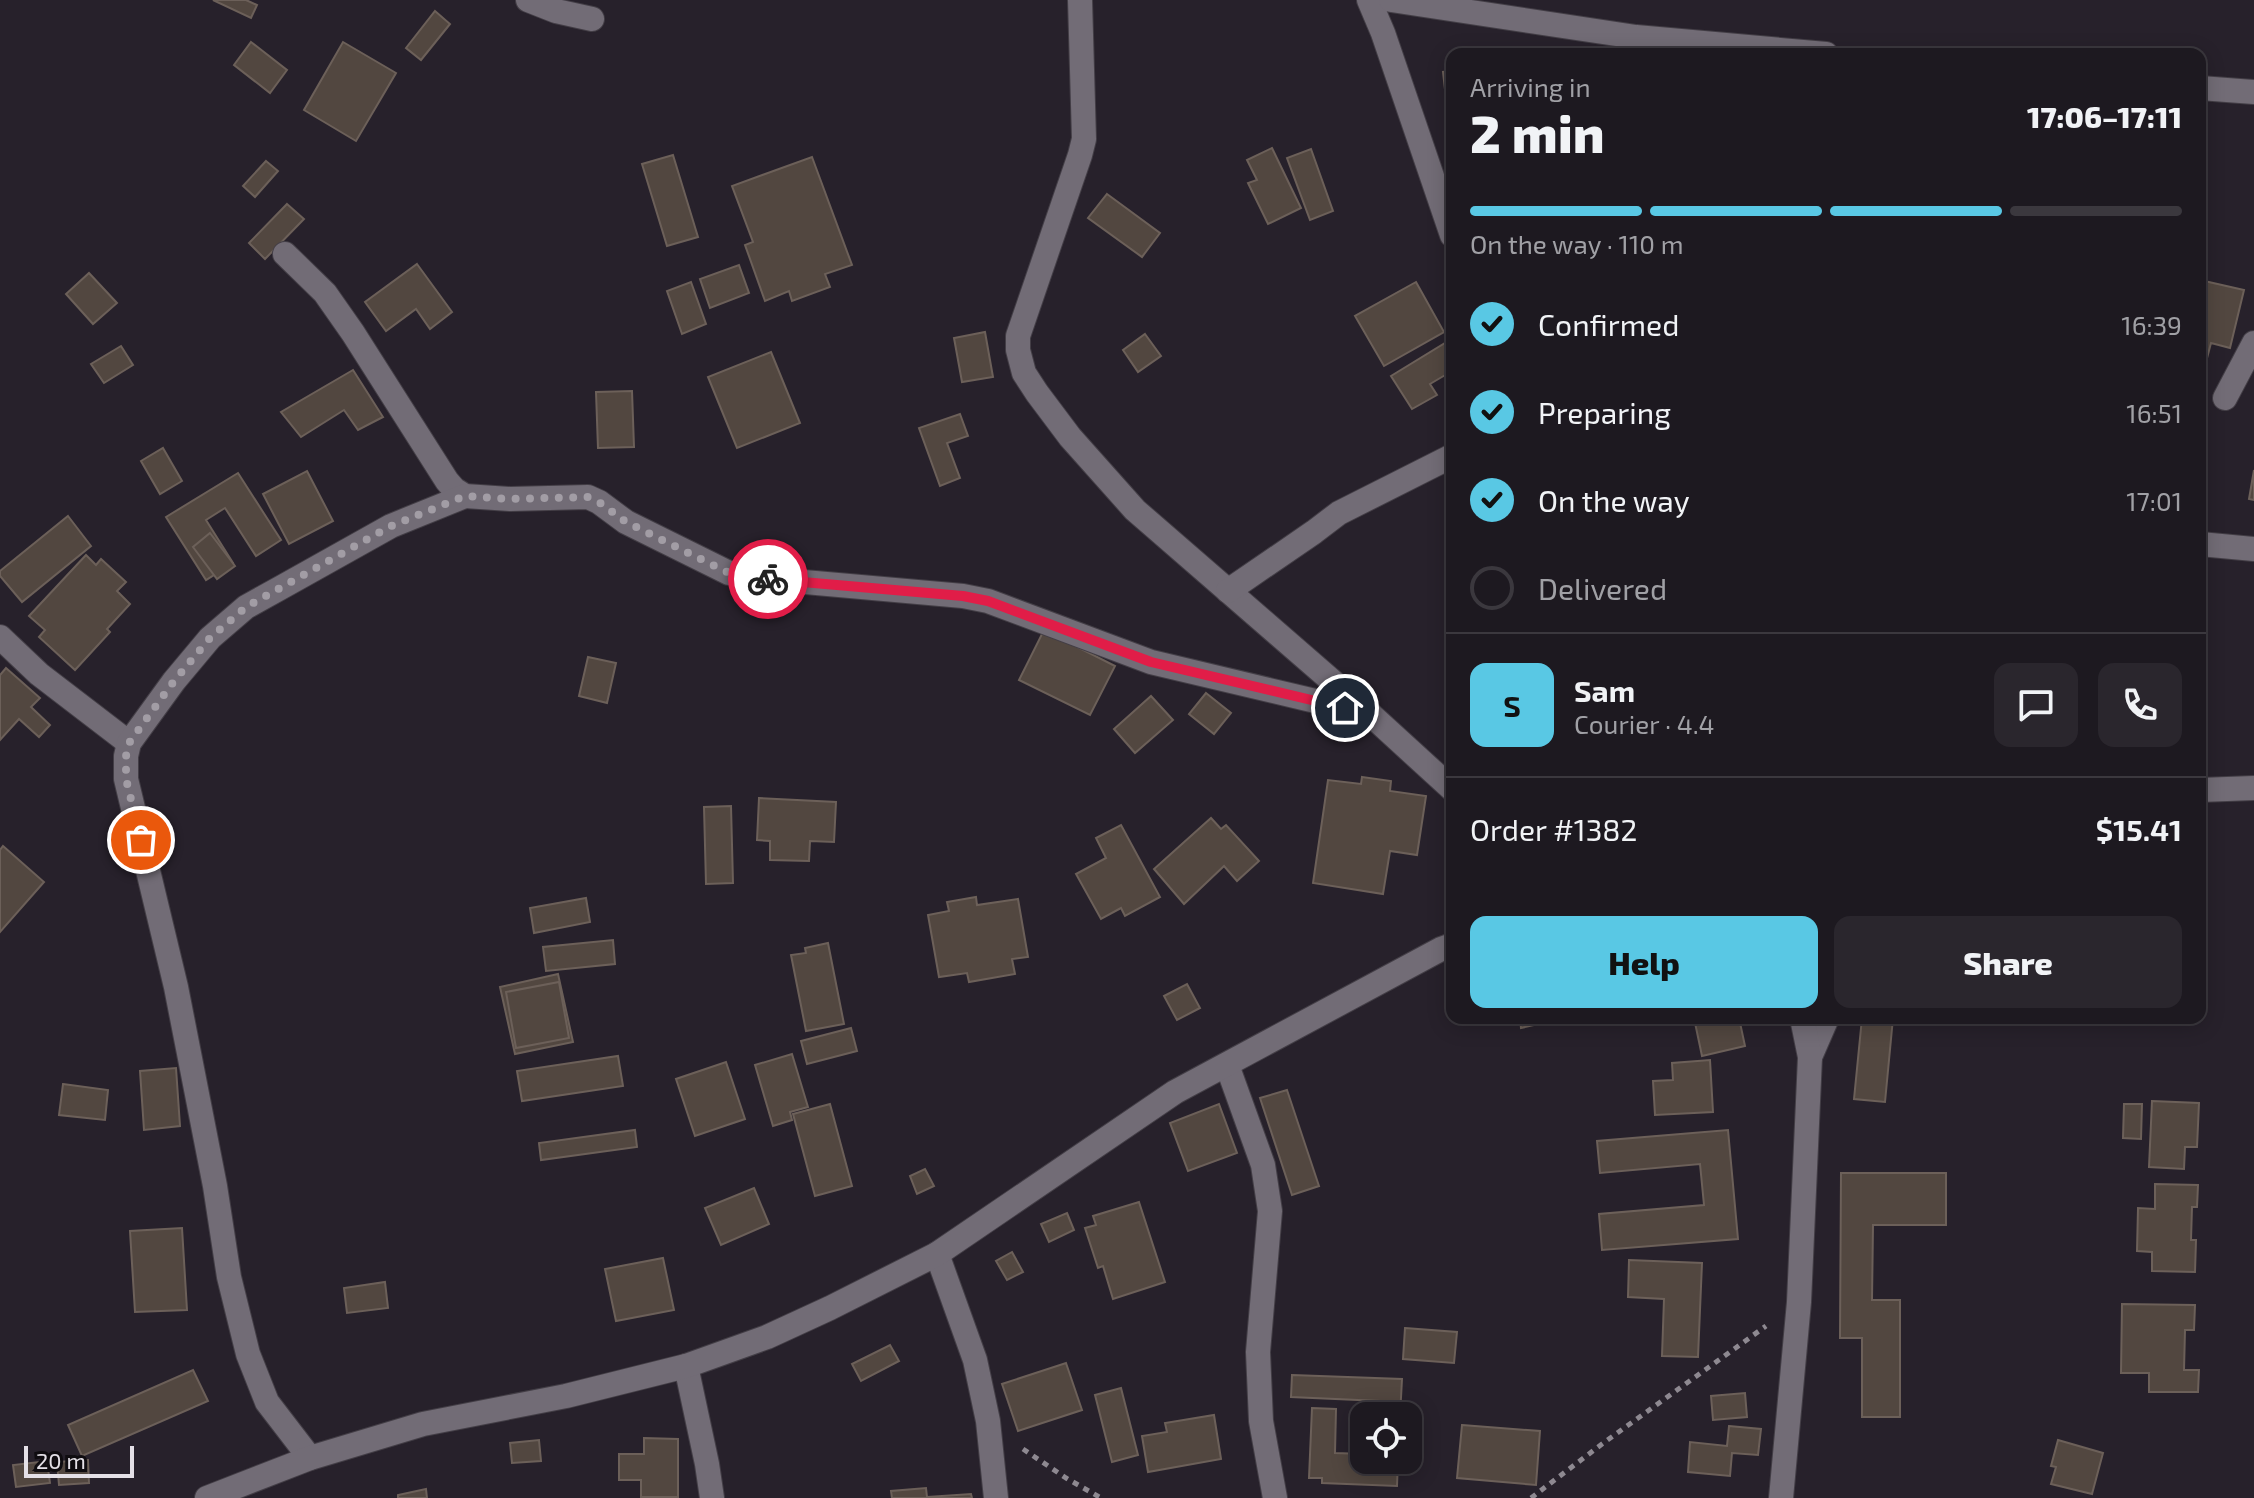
<!DOCTYPE html>
<meta charset="utf-8">
<style>
body{margin:0;font-family:"Exo 2",sans-serif;background:#2a262d;color:#f1f3f6;height:100vh;display:flex;flex-direction:column;font-size:30px;white-space:nowrap}
*{box-sizing:border-box;margin:0}
p{font-size:26px;color:#a0a0a5}
.icon{flex:none;width:44px;height:44px;fill:none;stroke:currentColor;stroke-width:2;stroke-linecap:round;stroke-linejoin:round}
.map{position:relative;flex:1;overflow:hidden}
.side{position:absolute;left:1446px;top:48px;width:760px;height:976px;display:flex;flex-direction:column;background:#1d1920;border-radius:16px;box-shadow:0 4px 20px #0003,0 0 0 2px #3b383e}
.side>*{flex:none}
.tools{position:absolute;left:1350px;top:1402px;display:grid;gap:16px}
.tools a{display:grid;place-items:center;width:72px;height:72px;border-radius:16px;background:#1d1920;box-shadow:0 4px 20px #0003,0 0 0 2px #3b383e;font-size:40px}
.scale{position:absolute;left:24px;bottom:20px;width:110px;box-sizing:border-box;padding-left:8px;border:4px solid #e4e0e7;border-top:0;font-size:22px;line-height:28px;white-space:nowrap;color:#e4e0e7;-webkit-text-stroke:6px #0f0c10;paint-order:stroke}
.pin{position:absolute;display:grid;place-items:center;width:68px;height:68px;color:#fff;margin:-34px;border:4px solid #fff;border-radius:50%;box-shadow:0 2px 8px #0007}
.courier{position:absolute;display:grid;place-items:center;width:80px;height:80px;margin:-40px;border:6px solid #e11d48;border-radius:50%;background:#fff;color:#222;box-shadow:0 2px 10px #0007}
.overview em{font-style:normal;font-weight:800}
.overview div{display:flex;flex-direction:column-reverse}
.overview{display:flex;align-items:center;justify-content:space-between;height:136px;padding:0 24px}
h1{font-size:52px;font-weight:800;line-height:60px}
.bar{display:grid;grid-template-columns:repeat(4,1fr);gap:12px 8px;align-content:center;height:96px;padding:0 24px}
.bar i{height:10px;border-radius:6px;background:#3b383e}
.bar .active{background:#59c8e4}
.bar p{grid-column:span 4}
.line{display:flex;align-items:center;gap:20px;padding:0 24px;border-top:2px solid #3b383e}
.line div{flex:1}
.round{display:grid;place-items:center;flex:none;width:84px;height:84px;border-radius:16px;background:#2a262d}
ol{padding:0 24px;list-style:none}
li{display:flex;align-items:center;gap:24px;height:88px}
li p{margin-inline-start:auto}
li .icon{padding:8px;border-radius:50%;background:#59c8e4;color:#111;stroke-width:4}
li:last-child{color:#a0a0a5}
li i{width:44px;height:44px;border:4px solid #3b383e;border-radius:50%}
.action{display:flex;gap:16px;margin-top:auto;padding:16px 24px}
.action a{flex:1;height:92px;border-radius:16px;background:#59c8e4;color:#111;font-size:32px;font-weight:800;line-height:92px;text-align:center}
.action a+a{background:#2a262d;color:#f1f3f6}
.map>svg:first-child{display:block}
</style>
<div class="map">
<svg width="2254" height="1498" viewBox="0 0 2254 1498">
<rect width="100%" height="100%" fill="#27212b"/>
<g fill="#524740" stroke="#6c6059" stroke-width="2">
<path d="M213,0h33l11,5 -6,13z"/>
<path d="M435,11l15,13 -29,36 -15,-12z"/>
<path d="M251,42l36,28 -17,23 -36,-28z"/>
<path d="M343,42l53,31 -40,68 -52,-31z"/>
<path d="M1452,71v71h-1l-8,-70z"/>
<path d="M1272,148l29,60 -33,16 -20,-41 9,-3 -10,-20z"/>
<path d="M1311,149l22,62 -23,9 -23,-62z"/>
<path d="M673,155l25,82 -31,9 -25,-82z"/>
<path d="M812,157l40,108 -27,9 5,13 -38,14 -3,-10 -24,10 -20,-56 8,-3 -21,-56z"/>
<path d="M266,161l12,10 -23,26 -12,-11z"/>
<path d="M1107,194l53,39 -18,24 -54,-39z"/>
<path d="M287,204l17,15 -39,40 -16,-16z"/>
<path d="M417,264l35,48 -22,17 -14,-20 -30,22 -21,-29z"/>
<path d="M739,265l10,28 -39,15 -10,-29z"/>
<path d="M89,273l28,30 -24,21 -27,-30z"/>
<path d="M2200,280l44,10 -14,58 -19,-5 -10,38z"/>
<path d="M691,282l15,42 -24,10 -15,-43z"/>
<path d="M1416,282l28,50 -60,34 -29,-50z"/>
<path d="M985,332l8,45 -31,5 -8,-44z"/>
<path d="M1145,334l16,22 -23,16 -15,-22z"/>
<path d="M1450,340l2,4v27l-22,13 7,11 -25,14 -21,-33z"/>
<path d="M121,346l12,19 -29,18 -13,-19z"/>
<path d="M771,352l29,71 -63,25 -29,-71z"/>
<path d="M353,370l30,47 -25,13 -14,-20 -43,27 -20,-25z"/>
<path d="M632,391l2,56 -36,1 -2,-56z"/>
<path d="M960,414l8,22 -21,7 13,35 -20,8 -21,-58z"/>
<path d="M163,448l19,33 -22,13 -19,-33z"/>
<path d="M2254,470v30l-5,-1z"/>
<path d="M307,471l26,50 -44,23 -26,-50z"/>
<path d="M238,473l43,67 -25,16 -31,-48 -19,12 27,43 -27,17 -40,-63z"/>
<path d="M68,516l23,30 -69,56 -22,-26v-5z"/>
<path d="M210,533l25,33 -18,13 -24,-32z"/>
<path d="M86,555l10,10 5,-6 25,23 -9,9 13,13 -23,25 3,3 -35,38 -36,-33 6,-7 -16,-14z"/>
<path d="M1044,630l71,36 -25,49 -71,-35z"/>
<path d="M588,657l28,6 -9,40 -28,-7z"/>
<path d="M6,668l34,30 -9,9 19,18 -11,12 -20,-18 -19,21v-65z"/>
<path d="M1206,693l25,20 -17,21 -25,-20z"/>
<path d="M1151,696l22,24 -38,33 -21,-24z"/>
<path d="M1362,777l29,4 -1,10 36,5 -9,59 -27,-4 -7,43 -70,-11 15,-103 33,4z"/>
<path d="M759,798l77,4 -2,40 -24,-1 -1,20 -39,-1v-19l-13,-1z"/>
<path d="M731,806l2,77 -27,1 -2,-77z"/>
<path d="M1211,818l10,11 5,-4 33,36 -22,20 -13,-15 -40,38 -30,-35z"/>
<path d="M1121,825l39,72 -35,19 -4,-8 -20,11 -25,-45 30,-16 -10,-20z"/>
<path d="M3,846l41,36 -44,50v-82z"/>
<path d="M976,897l1,8 41,-6 10,58 -16,2 3,15 -46,8 -2,-9 -28,4 -11,-62 21,-4 -2,-9z"/>
<path d="M586,898l4,24 -56,11 -4,-25z"/>
<path d="M613,940l2,24 -69,7 -3,-24z"/>
<path d="M828,943l16,81 -38,7 -15,-76 15,-2 -1,-5z"/>
<path d="M558,974l15,68 -58,12 -15,-67z"/>
<path d="M559,982l10,56 -53,10 -10,-56z"/>
<path d="M1187,984l13,24 -23,12 -13,-24z"/>
<path d="M1520,1018h45l-44,10z"/>
<path d="M1694,1018h45l6,28 -43,10z"/>
<path d="M1862,1018h31l-8,84 -31,-3z"/>
<path d="M851,1028l6,23 -50,13 -6,-23z"/>
<path d="M792,1054l16,53 -18,5 2,8 -19,6 -18,-61z"/>
<path d="M618,1056l5,30 -101,15 -5,-30z"/>
<path d="M1710,1060l3,52 -58,3 -2,-34 20,-1 -1,-17z"/>
<path d="M726,1062l19,57 -50,17 -19,-57z"/>
<path d="M176,1068l4,58 -36,4 -4,-59z"/>
<path d="M63,1084l45,6 -3,30 -46,-5z"/>
<path d="M1287,1090l32,96 -27,9 -32,-97z"/>
<path d="M2152,1101l47,2 -2,44h-12l-1,22 -35,-2z"/>
<path d="M830,1104l22,82 -37,10 -22,-82z"/>
<path d="M1219,1104l18,49 -49,18 -18,-48z"/>
<path d="M2124,1104h18l-1,35 -18,-1z"/>
<path d="M635,1130l2,17 -96,13 -2,-17z"/>
<path d="M1728,1130l10,109 -136,11 -3,-36 105,-9 -4,-41 -100,9 -3,-32z"/>
<path d="M925,1169l9,17 -17,8 -7,-18z"/>
<path d="M1841,1173h105v52h-73l-1,75h28v117h-38v-79h-22z"/>
<path d="M2155,1184l43,1 -1,22h-5l-1,33h5l-1,32 -43,-1v-19l-15,-1 1,-43 17,1z"/>
<path d="M754,1188l15,36 -48,21 -16,-37z"/>
<path d="M1139,1202l26,80 -52,17 -10,-33 -5,2 -13,-40 11,-3 -3,-9z"/>
<path d="M1067,1213l7,17 -25,12 -8,-18z"/>
<path d="M182,1228l5,82 -52,2 -5,-81z"/>
<path d="M1012,1252l11,20 -16,8 -11,-19z"/>
<path d="M663,1258l11,52 -58,11 -11,-52z"/>
<path d="M1629,1260l73,3 -4,94 -36,-1 2,-57 -36,-2z"/>
<path d="M385,1282l3,26 -41,5 -3,-25z"/>
<path d="M2122,1304l73,1 -1,25h-9l-1,40h15l-1,22h-49v-19h-28z"/>
<path d="M1405,1328l52,4 -3,31 -51,-4z"/>
<path d="M890,1345l9,16 -38,20 -9,-17z"/>
<path d="M1066,1363l16,47 -64,21 -16,-47z"/>
<path d="M193,1370l15,31 -126,55 -14,-31z"/>
<path d="M1292,1375l110,4 -2,37h-20v-15l-89,-4z"/>
<path d="M1121,1388l17,67 -26,7 -17,-67z"/>
<path d="M1745,1393l2,24 -34,3 -2,-24z"/>
<path d="M1312,1408l24,1 -1,44 29,1v6h34l-1,26 -75,-3v-5h-13z"/>
<path d="M1214,1415l7,44 -73,13 -6,-36 25,-4 -2,-9z"/>
<path d="M1462,1425l78,6 -4,54 -79,-7z"/>
<path d="M1729,1426l32,3 -3,26 -26,-2 -2,23 -42,-4 2,-30 37,4z"/>
<path d="M644,1438l34,1v58h-37v-17h-22v-26h25z"/>
<path d="M539,1440l2,21 -29,2 -2,-20z"/>
<path d="M2058,1440l45,13 -11,41 -41,-10 5,-17 -5,-1z"/>
<path d="M88,1460l1,23 -30,2 -2,-23z"/>
<path d="M47,1461l3,22 -34,4 -3,-22z"/>
<path d="M926,1488l1,9 44,-3 1,4h-80l-1,-7z"/>
<path d="M426,1489l1,9h-29v-3z"/>
</g>
<g fill="none" stroke-linecap="round" stroke-linejoin="round">
<defs>
<g id="minor">
<path d="M528,0l28,11 36,8"/>
<path d="M1080,0l4,139 -4,16 -62,181v14l6,23 13,20 33,44 65,73 235,204 82,75"/>
<path d="M1369,0l14,33 69,202"/>
<path d="M1391,0l245,37 190,17"/>
<path d="M2200,88l54,4"/>
<path d="M285,254l40,39 28,40 94,148 7,8 11,7 45,3 78,-2 11,5 27,20 103,51 31,5 203,18 25,5 163,61 219,52"/>
<path d="M2225,398l29,-55"/>
<path d="M2200,544l54,5"/>
<path d="M1228,591l86,-59 25,-19 113,-57"/>
<path d="M0,637l39,37 90,69"/>
<path d="M1810,1057l17,-39"/>
<path d="M1227,1065l36,100 7,46 -12,141 3,69 14,77"/>
<path d="M937,1254l38,106 13,61 8,77"/>
<path d="M686,1366l21,98 5,34"/>
<path d="M310,1458l-43,-56 -19,-48 -19,-77 -14,-91 -39,-199 -50,-208v-23l3,-13 45,-62 36,-43 36,-31 36,-20 109,-61 74,-30"/>
<path d="M1781,1498l18,-196 11,-245 -8,-39"/>
</g>
<g id="tertiary">
<path d="M2200,790l54,-2"/>
<path d="M207,1498l103,-40 113,-34 143,-28 120,-30 81,-29 63,-29 107,-54 238,-162 266,-143 11,-4"/>
</g>
</defs>
<use href="#minor" stroke="#433e46" stroke-width="26"/>
<use href="#tertiary" stroke="#433e46" stroke-width="26"/>
<g stroke="#8e8991" stroke-width="5" stroke-dasharray="6 6" stroke-linecap="butt">
<path d="M1023,1449l43,29 35,20"/>
<path d="M1531,1498l71,-54 164,-118"/>
</g>
<use href="#minor" stroke="#726c76" stroke-width="24"/>
<use href="#tertiary" stroke="#726c76" stroke-width="24"/>
</g>
<g fill="none" stroke-linecap="round" stroke-linejoin="round">
<path stroke="#a29da5" stroke-width="8" stroke-dasharray="0 14.4" d="M141,840l-15,-61v-23l3,-13 45,-62 36,-43 36,-31 145,-81 74,-30 45,3 78,-2 11,5 27,20 103,51 39,6"/>
<path stroke="#e11d48" stroke-width="10" d="M768,579l195,17 25,5 163,61 194,46"/>
</g>
</svg>
<div class="tools">
<a><svg class="icon" aria-label="locate" viewBox="0 0 24 24"><circle cx="12" cy="12" r="6"/><path d="M12 2v4M12 18v4M2 12h4M18 12h4"/></svg></a>
</div>
<div class="scale">20 m</div>
<div class="pin" style="left:141px;top:840px;background:#ea580c"><svg class="icon" aria-label="bag" viewBox="0 0 24 24"><path d="M5 8h14l-1 12H6zM9 8a3 3 0 0 1 6 0"/></svg></div>
<div class="pin" style="left:1345px;top:708px;background:#1f2937"><svg class="icon" aria-label="home" viewBox="0 0 24 24"><path d="M3 11l9-7 9 7M6 9v11h12V9"/></svg></div>
<div class="courier" style="left:768px;top:579px"><svg class="icon" aria-label="bike" viewBox="0 0 24 24"><circle cx="6" cy="16" r="4"/><circle cx="18" cy="16" r="4"/><path d="M6 16l4-8h5l3 8M10 8l3 8H6M13 5h3"/></svg></div>
<section class="side">
<div class="overview"><div><h1>2 min</h1><p>Arriving in</p></div><em>17:06–17:11</em></div>
<div class="bar"><i class="active"></i><i class="active"></i><i class="active"></i><i></i><p>On the way · 110 m</p></div>
<ol>
<li><svg class="icon" aria-label="check" viewBox="0 0 24 24"><path d="M5 12l5 5 9-10"/></svg>Confirmed<p>16:39</p></li>
<li><svg class="icon" aria-label="check" viewBox="0 0 24 24"><path d="M5 12l5 5 9-10"/></svg>Preparing<p>16:51</p></li>
<li><svg class="icon" aria-label="check" viewBox="0 0 24 24"><path d="M5 12l5 5 9-10"/></svg>On the way<p>17:01</p></li>
<li><i></i>Delivered</li>
</ol>
<div class="line" style="height:144px"><b class="round" style="background:#59c8e4;color:#111">S</b><div><b>Sam</b><p>Courier · 4.4</p></div><a class="round"><svg class="icon" aria-label="chat" viewBox="0 0 24 24"><path d="M4 5h16v11H9l-5 4z"/></svg></a><a class="round"><svg class="icon" aria-label="phone" viewBox="0 0 24 24"><path d="M5 4h4l2 5-3 2q2 4 5 5l2-3 5 2v4C11 20 4 13 5 4z"/></svg></a></div>
<div class="line" style="height:104px"><div>Order #1382</div><b>$15.41</b></div>
<div class="action"><a>Help</a><a>Share</a></div>
</section>
</div>
